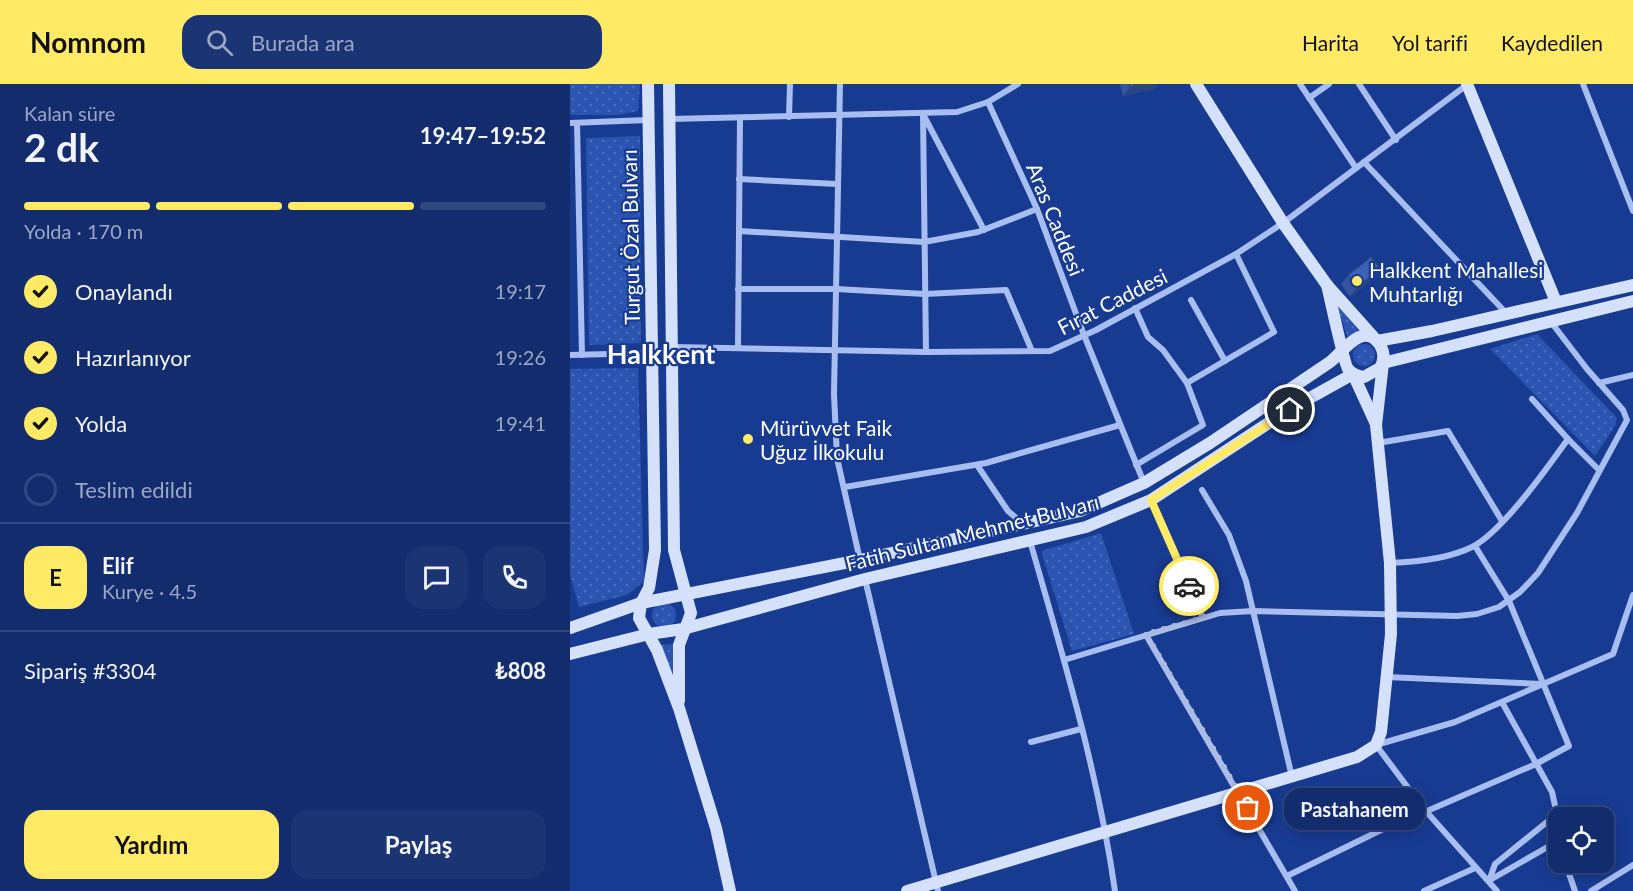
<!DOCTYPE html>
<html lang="tr">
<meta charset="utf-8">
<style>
body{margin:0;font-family:Lato,sans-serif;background:#1b3473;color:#f1f3f6;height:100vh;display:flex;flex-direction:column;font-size:22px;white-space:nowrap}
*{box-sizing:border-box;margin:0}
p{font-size:20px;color:#9ca7c2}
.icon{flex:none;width:33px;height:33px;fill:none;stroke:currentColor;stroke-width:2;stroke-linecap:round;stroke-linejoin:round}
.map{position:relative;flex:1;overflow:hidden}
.details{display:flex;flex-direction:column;background:#122c6e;width:570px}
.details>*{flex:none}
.tools{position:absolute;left:978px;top:723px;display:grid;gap:12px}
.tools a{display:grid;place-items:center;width:66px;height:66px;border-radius:12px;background:#122c6e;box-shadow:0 3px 15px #0003,0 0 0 2px #314881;font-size:30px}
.pin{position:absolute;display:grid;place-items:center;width:51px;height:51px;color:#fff;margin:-26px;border:3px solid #fff;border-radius:50%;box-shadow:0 2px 6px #0007}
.courier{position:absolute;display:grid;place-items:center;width:60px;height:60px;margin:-30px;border:4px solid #ffea66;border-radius:50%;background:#fff;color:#222;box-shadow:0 2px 8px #0007}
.bubble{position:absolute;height:42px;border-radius:18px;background:#122c6e;box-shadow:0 3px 15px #0003,0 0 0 2px #314881;font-size:20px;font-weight:700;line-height:42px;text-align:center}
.overview em{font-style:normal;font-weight:700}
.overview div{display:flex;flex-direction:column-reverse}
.overview{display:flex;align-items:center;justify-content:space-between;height:102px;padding:0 24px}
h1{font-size:39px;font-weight:700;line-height:45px}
.bar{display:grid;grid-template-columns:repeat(4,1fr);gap:9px 6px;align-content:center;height:72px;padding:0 24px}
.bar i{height:8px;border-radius:4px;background:#314881}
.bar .selected{background:#ffea66}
.bar p{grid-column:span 4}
.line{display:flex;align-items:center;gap:15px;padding:0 24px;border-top:2px solid #314881}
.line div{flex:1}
.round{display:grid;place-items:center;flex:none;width:63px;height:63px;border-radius:18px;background:#1b3473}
ol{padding:0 24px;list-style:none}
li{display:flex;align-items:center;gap:18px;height:66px}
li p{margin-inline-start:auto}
li .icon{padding:6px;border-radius:50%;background:#ffea66;color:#111;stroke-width:4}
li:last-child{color:#9ca7c2}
li i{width:33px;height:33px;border:3px solid #314881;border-radius:50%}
.button{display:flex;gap:12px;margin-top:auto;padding:12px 24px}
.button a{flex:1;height:69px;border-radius:18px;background:#ffea66;color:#111;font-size:24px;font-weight:700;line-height:69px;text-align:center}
.button a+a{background:#1b3473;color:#f1f3f6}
header{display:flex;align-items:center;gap:36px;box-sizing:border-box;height:84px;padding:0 30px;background:#ffea66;color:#111}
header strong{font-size:28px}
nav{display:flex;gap:33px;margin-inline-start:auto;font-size:21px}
.search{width:420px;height:54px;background:#1b3473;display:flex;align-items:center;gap:15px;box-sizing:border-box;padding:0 21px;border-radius:18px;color:#9ca7c2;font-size:22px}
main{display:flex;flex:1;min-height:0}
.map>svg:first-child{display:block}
</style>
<header>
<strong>Nomnom</strong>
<div class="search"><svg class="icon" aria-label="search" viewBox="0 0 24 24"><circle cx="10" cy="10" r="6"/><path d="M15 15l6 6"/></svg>Burada ara</div>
<nav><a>Harita</a><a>Yol tarifi</a><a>Kaydedilen</a></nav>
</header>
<main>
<section class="details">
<div class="overview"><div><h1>2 dk</h1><p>Kalan süre</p></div><em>19:47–19:52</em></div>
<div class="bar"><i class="selected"></i><i class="selected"></i><i class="selected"></i><i></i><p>Yolda · 170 m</p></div>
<ol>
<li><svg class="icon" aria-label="check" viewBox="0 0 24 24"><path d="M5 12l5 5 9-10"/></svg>Onaylandı<p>19:17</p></li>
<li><svg class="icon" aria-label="check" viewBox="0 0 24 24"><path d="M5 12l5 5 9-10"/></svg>Hazırlanıyor<p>19:26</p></li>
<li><svg class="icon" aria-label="check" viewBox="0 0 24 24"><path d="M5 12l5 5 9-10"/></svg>Yolda<p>19:41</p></li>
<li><i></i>Teslim edildi</li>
</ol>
<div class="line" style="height:108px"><b class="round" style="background:#ffea66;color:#111">E</b><div><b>Elif</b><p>Kurye · 4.5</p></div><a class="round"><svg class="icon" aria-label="chat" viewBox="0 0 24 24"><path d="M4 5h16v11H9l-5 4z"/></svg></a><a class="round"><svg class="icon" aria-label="phone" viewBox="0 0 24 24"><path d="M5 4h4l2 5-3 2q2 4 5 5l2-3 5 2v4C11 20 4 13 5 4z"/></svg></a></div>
<div class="line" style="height:78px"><div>Sipariş #3304</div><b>₺808</b></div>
<div class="button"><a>Yardım</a><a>Paylaş</a></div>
</section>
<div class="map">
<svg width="1063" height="807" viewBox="0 0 1063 807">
<defs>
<pattern id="grass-dots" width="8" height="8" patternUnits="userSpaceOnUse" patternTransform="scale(1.5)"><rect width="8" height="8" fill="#2b53b0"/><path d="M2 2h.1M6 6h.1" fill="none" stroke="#4b6dbc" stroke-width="1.8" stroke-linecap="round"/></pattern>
</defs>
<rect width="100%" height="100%" fill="#183b92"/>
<g fill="url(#grass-dots)">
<path d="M0,0h70l-2,27 -20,4h-48z"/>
<path d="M70,52l1,207 -52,2 -3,-207z"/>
<path d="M764,215l25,33 -11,6z"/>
<path d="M967,250l80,84 -2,8 -20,30 -105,-107z"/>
<circle cx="794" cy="271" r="11"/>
<path d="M68,284l6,213 -17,14 -48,12 -9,-33v-205z"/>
<path d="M531,449l33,101 -62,17 -31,-100z"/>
<circle cx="94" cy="531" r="12"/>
<path d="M103,560l3,39 -15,-38z"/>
</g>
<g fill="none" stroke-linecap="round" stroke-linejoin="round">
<g stroke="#a8bdf0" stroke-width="6">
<path d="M270,0l-6,310 3,64 23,102"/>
<path d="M730,0l56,84"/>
<path d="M789,0l37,56"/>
<path d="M1013,0l50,127"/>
<path d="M739,14l20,-14"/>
<path d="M418,18l49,107 47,126 60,148"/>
<path d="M353,29l3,239"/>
<path d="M354,32l60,114"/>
<path d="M219,33l1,-33"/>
<path d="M100,35l287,-7 31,-10 30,-18"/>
<path d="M0,39l78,-3"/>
<path d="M7,39l5,232"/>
<path d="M794,78l143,152"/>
<path d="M169,95l98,5"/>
<path d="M169,147l185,11 54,-10 59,-23"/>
<path d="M168,205h98l89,5 81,-4 26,61"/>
<path d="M621,216l34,61"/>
<path d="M565,224l13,29 15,13 24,33 16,42 -67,40"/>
<path d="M103,263l253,5 124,-1 46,-21 140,-76 47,-31 185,-139"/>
<path d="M168,264l2,-230"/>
<path d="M0,271l81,-2"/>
<path d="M617,299l87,-51 -38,-78"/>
<path d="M1029,299l34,-8"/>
<path d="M962,315l36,40"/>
<path d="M808,359l70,-12 54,90"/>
<path d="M407,381l31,46 14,12"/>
<path d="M275,403l141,-24 134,-38"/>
<path d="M632,406l27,45 17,46 46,196"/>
<path d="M581,416l52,118"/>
<path d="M460,457c33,115 68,231 85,350"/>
<path d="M820,479c27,-1 58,-4 82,-16 30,-15 76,-80 96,-108l31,31"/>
<path d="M295,495l73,312"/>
<path d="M576,551l149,256"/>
<path d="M494,576l156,-47 33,-2 204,5 20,-2 22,-7 21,-15 18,-19 39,-60 50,-93 -4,-10 -36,-41 -36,-47"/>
<path d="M817,593l155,7"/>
<path d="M933,620l49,88 6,27"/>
<path d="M461,658l50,-13"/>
<path d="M857,727l109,-47 33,-18 -60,-145 -34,-55"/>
<path d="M995,778l10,29"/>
<path d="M717,792l137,-67"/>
<path d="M920,796l68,-39"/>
<path d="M919,797l6,-17 63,-51"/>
<path d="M854,807l51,-23"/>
<path d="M927,807l-73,-82 -48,-64 79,-23 158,-68 20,-59"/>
<path d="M1021,807l42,-26"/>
</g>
<g stroke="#d5e0fb" stroke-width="12">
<path d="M78,0l7,466 -6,38 -8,15 -2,15 18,32 22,58 37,120 14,63"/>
<path d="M99,0l5,466 17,63 -12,32v56"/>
<path d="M626,0l87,139 44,62 50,56 55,-10 201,-46"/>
<path d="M897,0l89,218"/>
<path d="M0,544l71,-25 219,-43 220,-49 64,-28 66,-40 120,-81c13,-10 33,-42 50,-17 5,8 4,16 0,23l-16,9c-6,-1 -12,-3 -16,-8 -4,-5 -18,-72 -21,-84"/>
<path d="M0,570l79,-20 34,-5 182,-50 221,-52 65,-27 139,-91 63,-35 23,50"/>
<path d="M337,807l450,-134 19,-12 5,-13 10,-98 -1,-71 -14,-138 7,-62 250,-62"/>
</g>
</g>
<g fill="#34549e">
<path d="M550,0h38l-4,5 -31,7z"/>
<path d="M811,185l-7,9 -24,19 -9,-13 7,-9z"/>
</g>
<g fill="#2b4581">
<path d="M572,0h16l-4,5 -31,7 7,-9z"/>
<path d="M811,185l-7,9 -24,19 6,-9z"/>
</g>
<g fill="#3d62b8" stroke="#2b4581" stroke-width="1.5">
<path d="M559,0h13l-12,3z"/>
<path d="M801,173l10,12 -25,19 -8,-13z"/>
</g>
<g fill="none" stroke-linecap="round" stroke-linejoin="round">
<path stroke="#aebad9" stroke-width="6" stroke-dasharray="0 10.8" d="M619,502l14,32 -57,16 102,174"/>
<path stroke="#ffea66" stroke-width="8" d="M619,502l-38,-86 139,-90"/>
</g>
<g fill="#ffea66" stroke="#183b92" stroke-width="2">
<circle cx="787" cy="197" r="6"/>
<circle cx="178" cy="355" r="6"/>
</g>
<g text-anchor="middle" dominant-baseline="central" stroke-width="4.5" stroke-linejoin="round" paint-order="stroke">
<g font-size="21" fill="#fff" stroke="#183b92">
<text transform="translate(486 135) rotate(68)">Aras Caddesi</text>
<text transform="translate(60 153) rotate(-91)">Turgut Özal Bulvarı</text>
<text transform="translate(542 217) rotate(-27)">Fırat Caddesi</text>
<text transform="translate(402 448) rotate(-14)">Fatih Sultan Mehmet Bulvarı</text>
</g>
<g font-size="21" fill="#fff" stroke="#183b92" text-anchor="start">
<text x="799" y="185">Halkkent Mahallesi<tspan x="799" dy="24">Muhtarlığı</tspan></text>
<text x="190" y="343">Mürüvvet Faik<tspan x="190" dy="24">Uğuz İlkokulu</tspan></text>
</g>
<g font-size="27" font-weight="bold" fill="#fff" stroke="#183b92">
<text x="91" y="269">Halkkent</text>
</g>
</g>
</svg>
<div class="tools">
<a><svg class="icon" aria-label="locate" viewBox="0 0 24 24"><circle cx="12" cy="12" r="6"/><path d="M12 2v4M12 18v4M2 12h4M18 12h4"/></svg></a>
</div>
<div class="pin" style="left:678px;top:724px;background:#ea580c"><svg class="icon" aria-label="bag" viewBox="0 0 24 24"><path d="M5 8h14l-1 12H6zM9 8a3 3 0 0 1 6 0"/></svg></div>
<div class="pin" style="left:720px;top:326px;background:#1f2937"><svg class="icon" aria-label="home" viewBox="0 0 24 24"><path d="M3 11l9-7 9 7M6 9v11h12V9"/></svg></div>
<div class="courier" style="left:619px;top:502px"><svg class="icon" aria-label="car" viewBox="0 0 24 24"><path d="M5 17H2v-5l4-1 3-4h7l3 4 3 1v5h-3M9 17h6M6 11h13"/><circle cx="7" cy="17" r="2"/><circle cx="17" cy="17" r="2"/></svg></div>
<div class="bubble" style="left:714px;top:704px;width:141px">Pastahanem</div>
</div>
</main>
